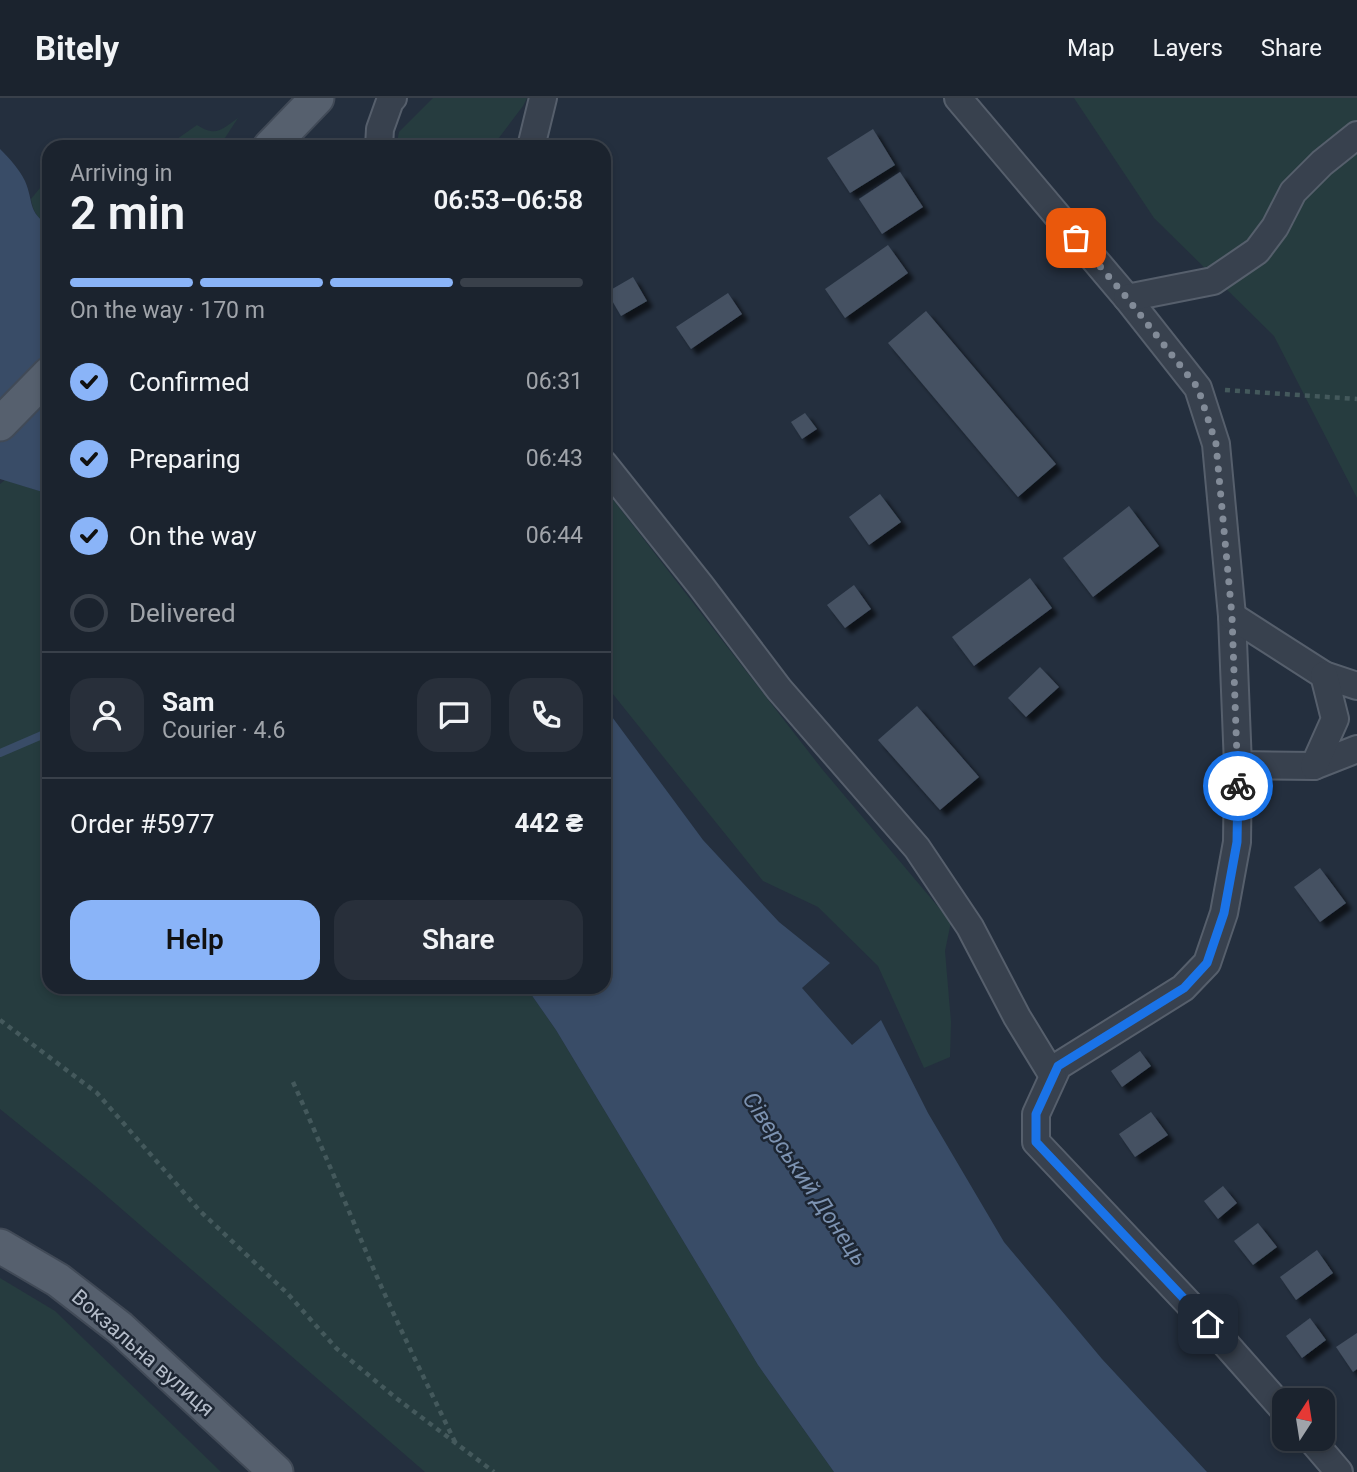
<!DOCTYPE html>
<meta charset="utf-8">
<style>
body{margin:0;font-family:Roboto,sans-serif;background:#282f3a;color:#f1f3f6;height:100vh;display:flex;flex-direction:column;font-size:26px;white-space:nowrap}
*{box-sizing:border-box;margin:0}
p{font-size:23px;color:#a0a4aa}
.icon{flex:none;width:38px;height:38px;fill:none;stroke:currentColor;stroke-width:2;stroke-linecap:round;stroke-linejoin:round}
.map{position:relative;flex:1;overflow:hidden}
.side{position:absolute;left:42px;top:42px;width:569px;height:854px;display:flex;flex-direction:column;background:#1b232e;border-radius:21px;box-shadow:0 4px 10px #0003,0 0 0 2px #39404a}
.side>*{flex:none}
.needle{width:46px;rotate:12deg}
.fabs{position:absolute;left:1272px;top:1290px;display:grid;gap:14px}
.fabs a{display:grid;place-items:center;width:63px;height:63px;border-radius:14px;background:#1b232e;box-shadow:0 4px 10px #0003,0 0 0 2px #39404a;font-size:35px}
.pin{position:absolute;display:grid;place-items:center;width:60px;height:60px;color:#fff;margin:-30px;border-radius:14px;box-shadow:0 4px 10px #0006}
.courier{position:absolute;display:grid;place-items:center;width:70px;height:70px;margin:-35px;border:5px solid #1a73e8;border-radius:50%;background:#fff;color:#222;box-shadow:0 2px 9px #0007}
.overview em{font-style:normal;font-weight:600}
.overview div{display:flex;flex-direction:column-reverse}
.overview{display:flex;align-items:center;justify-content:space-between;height:119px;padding:0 28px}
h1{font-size:46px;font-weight:600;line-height:52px}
.bar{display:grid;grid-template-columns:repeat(4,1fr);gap:10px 7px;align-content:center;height:84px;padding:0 28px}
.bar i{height:9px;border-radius:5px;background:#39404a}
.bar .current{background:#8ab4f8}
.bar p{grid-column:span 4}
.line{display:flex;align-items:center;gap:18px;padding:0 28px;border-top:2px solid #39404a}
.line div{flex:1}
.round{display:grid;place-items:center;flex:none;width:74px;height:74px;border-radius:21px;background:#282f3a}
ol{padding:0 28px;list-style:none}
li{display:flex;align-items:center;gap:21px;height:77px}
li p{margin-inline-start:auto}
li .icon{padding:7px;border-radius:50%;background:#8ab4f8;color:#111;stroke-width:4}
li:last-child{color:#a0a4aa}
li i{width:38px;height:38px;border:4px solid #39404a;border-radius:50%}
.primary-button{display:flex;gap:14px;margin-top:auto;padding:14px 28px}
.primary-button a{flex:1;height:80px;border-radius:21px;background:#8ab4f8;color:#111;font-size:28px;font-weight:600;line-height:80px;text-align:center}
.primary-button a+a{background:#282f3a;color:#f1f3f6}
header{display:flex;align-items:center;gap:42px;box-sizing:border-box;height:98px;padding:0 35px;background:#1b232e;border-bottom:2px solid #39404a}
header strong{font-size:33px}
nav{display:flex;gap:38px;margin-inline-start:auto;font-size:24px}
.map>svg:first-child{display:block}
</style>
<header>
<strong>Bitely</strong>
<nav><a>Map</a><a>Layers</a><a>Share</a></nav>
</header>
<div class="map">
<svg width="1357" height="1374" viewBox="0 0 1357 1374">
<defs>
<filter id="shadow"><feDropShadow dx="6" dy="6" stdDeviation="2" flood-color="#0009"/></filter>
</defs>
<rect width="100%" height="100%" fill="#242f3e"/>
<g fill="#263c3f">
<path d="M433,0h94l-4,8 -31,41h-96l3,-15z"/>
<path d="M1074,0h283v400l-83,-162 -120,-118z"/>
<path d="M238,20l-19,29h-49v-3l27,-19c19,12 24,5 41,-7z"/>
<path d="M49,79v49c-11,-7 -16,-14 -18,-27z"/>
<path d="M5,382l44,14v493h477l30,43 202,335 76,107h-409l-331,-287 -94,-76v-625z"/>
<path d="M604,390l218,281 129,153 -6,29 6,71 -1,35 -26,11 -46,-102 -60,-59 -55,-26 -159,-198z"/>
<path d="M0,1180l55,33 166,161h-221z"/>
</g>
<g fill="#394c67">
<path d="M0,51c10,10 19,20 25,32 9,21 2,30 24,45v268l-49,-15z"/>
<path d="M604,608l99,134 76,82 51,41 -28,25 50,57 29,-25 47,93 76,129 98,117 105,113h-373l-76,-107 -202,-335 -30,-43h78z"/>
</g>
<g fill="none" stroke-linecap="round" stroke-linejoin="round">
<path stroke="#394c67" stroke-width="8" d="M0,655l49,-21"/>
</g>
<g fill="#455162" filter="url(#shadow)">
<path d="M873,31l22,36 -45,28 -23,-35z"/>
<path d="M900,74l23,35 -41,27 -23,-35z"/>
<path d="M888,147l20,28 -63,45 -20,-29z"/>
<path d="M633,179l14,24 -26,15 -14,-24z"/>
<path d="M728,195l14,21 -51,35 -15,-22z"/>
<path d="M926,213l130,153 -38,33 -130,-154z"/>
<path d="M805,315l12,16 -15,10 -11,-17z"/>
<path d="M880,396l21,28 -32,23 -20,-28z"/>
<path d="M1129,408l30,40 -66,51 -30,-39z"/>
<path d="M1030,480l22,30 -78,58 -22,-29z"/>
<path d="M854,487l17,24 -26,19 -18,-23z"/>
<path d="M1040,569l19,20 -33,30 -18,-19z"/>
<path d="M917,608l62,71 -39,33 -62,-70z"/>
<path d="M1320,770l26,35 -26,19 -26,-35z"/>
<path d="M1140,953l11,15 -29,21 -11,-16z"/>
<path d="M1151,1014l17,23 -33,22 -16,-23z"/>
<path d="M1223,1088l14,17 -19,16 -14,-18z"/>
<path d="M1258,1125l19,24 -24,18 -19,-24z"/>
<path d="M1317,1152l16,23 -37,27 -16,-23z"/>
<path d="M1310,1220l16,22 -24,18 -16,-22z"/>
<path d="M1357,1235v36l-4,3 -17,-25z"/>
</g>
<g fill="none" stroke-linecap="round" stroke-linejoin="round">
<defs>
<g id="minor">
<path d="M958,0l169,200 71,90 18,56 16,172 6,149 -1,77 -13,71 -17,50 -24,25 -125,78 -22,48v28l172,182 76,86"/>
<path d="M379,49l1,-18 10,-28 3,-3"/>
<path d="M531,49l12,-49"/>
<path d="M1127,200l86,-17 44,-30 18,-24 18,-35 29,-29 35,-28"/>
<path d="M604,366l97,122 78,103 138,159 53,79 47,90 36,59"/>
<path d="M1232,518l92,59 33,11"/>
<path d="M1238,667l76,1 43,-17"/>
<path d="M1314,668l21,-47 -11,-44"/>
<path d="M1310,1340l29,34"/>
</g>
<g id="major">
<path d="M270,49l47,-49"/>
<path d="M0,326l49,-50"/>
<path d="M0,1148l58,34 62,48 156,144"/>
</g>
</defs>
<use href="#minor" stroke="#565f6c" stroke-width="30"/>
<use href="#major" stroke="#414a57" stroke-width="37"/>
<g stroke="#44595c" stroke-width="4.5" stroke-dasharray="5 5" stroke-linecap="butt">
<path d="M1225,292l132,9"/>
<path d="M0,922l97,73 103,118 87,82 49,55 60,50 98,74"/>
<path d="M293,984c22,49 43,99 64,148 30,73 65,144 99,214"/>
</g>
<use href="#minor" stroke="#38414e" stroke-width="26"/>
<use href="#major" stroke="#56606e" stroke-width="33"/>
</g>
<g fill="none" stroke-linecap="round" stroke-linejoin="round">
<path stroke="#828b98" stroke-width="7" stroke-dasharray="0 12.6" d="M1076,140l51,60 71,90 18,56 16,172 6,170"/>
<path stroke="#1a73e8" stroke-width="9" d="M1208,1226l-172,-182v-28l22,-48 126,-78 23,-25 17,-50 13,-71 1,-56"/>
</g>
<g text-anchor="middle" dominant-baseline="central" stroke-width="5" stroke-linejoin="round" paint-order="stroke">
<g font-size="21" fill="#b4bcc9" stroke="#1d2633">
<text transform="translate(143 1255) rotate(41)">Вокзальна вулиця</text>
</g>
<g font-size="23" font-style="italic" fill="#7c92b1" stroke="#1d2633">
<text transform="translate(805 1081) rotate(56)">Сіверський Донець</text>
</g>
</g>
</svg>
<div class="fabs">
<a><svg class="needle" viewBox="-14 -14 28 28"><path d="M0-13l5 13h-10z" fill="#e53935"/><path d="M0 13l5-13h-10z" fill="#a0a4aa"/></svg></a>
</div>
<div class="pin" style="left:1076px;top:140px;background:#ea580c"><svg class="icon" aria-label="bag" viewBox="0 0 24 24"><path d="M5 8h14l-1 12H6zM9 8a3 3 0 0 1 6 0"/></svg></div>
<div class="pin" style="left:1208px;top:1226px;background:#1f2937"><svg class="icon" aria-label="home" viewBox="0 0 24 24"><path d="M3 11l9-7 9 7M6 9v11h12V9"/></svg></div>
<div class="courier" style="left:1238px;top:688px"><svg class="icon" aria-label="bike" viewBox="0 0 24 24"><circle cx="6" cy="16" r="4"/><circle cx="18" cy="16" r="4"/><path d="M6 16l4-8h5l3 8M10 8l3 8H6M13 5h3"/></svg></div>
<section class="side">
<div class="overview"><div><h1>2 min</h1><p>Arriving in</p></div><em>06:53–06:58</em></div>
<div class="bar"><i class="current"></i><i class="current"></i><i class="current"></i><i></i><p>On the way · 170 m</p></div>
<ol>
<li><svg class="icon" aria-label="check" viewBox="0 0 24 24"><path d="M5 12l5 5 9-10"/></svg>Confirmed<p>06:31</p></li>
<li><svg class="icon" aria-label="check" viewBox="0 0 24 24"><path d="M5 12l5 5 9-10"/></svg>Preparing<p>06:43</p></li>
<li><svg class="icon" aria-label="check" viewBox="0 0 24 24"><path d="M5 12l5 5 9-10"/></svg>On the way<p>06:44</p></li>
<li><i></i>Delivered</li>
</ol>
<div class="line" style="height:126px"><a class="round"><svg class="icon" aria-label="person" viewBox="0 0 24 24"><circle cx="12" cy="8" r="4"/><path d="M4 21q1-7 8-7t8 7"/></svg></a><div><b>Sam</b><p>Courier · 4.6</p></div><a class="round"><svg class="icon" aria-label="chat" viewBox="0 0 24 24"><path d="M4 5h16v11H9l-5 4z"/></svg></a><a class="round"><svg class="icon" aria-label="phone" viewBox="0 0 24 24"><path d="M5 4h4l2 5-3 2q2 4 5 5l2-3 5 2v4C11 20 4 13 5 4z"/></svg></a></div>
<div class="line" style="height:91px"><div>Order #5977</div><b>442 ₴</b></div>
<div class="primary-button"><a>Help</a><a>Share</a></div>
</section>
</div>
